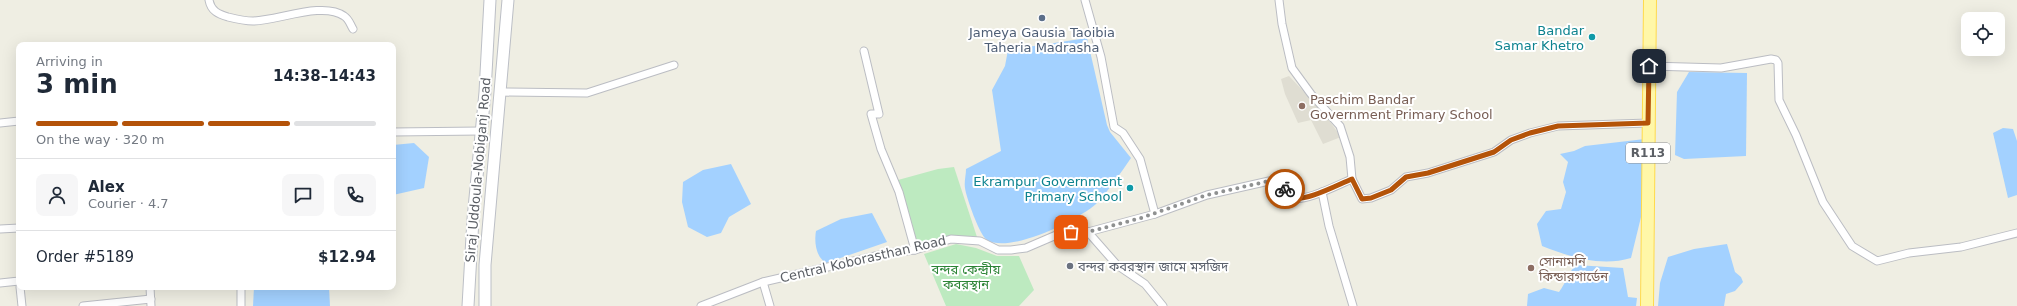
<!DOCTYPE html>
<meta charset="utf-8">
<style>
body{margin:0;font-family:"DejaVu Sans","Noto Sans Bengali",sans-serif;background:#f6f6f7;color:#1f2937;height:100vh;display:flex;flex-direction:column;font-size:15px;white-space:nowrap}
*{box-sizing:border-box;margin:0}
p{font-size:13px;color:#747a83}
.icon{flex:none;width:22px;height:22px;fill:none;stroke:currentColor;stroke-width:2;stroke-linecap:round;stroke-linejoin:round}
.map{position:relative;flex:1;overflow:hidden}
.panel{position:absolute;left:16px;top:42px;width:380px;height:248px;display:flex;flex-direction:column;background:#fff;border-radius:8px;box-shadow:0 4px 16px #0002}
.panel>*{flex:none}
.tools{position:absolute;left:1961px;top:12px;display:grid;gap:8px}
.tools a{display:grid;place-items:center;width:44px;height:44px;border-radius:8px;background:#fff;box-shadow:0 4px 16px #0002;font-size:20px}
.pin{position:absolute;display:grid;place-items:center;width:34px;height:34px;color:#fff;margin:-17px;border-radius:8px;box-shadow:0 2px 6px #0006}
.courier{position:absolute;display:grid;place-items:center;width:40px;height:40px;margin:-20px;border:3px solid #b45309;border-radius:50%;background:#fff;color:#222;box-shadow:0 1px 5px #0007}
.headline em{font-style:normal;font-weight:600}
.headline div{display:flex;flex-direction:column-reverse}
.headline{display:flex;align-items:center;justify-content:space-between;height:68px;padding:0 20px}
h1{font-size:26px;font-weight:600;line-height:30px}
.bar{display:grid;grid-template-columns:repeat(4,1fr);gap:6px 4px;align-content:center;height:48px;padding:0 20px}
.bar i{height:5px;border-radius:3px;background:#e0e1e3}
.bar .current{background:#b45309}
.bar p{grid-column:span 4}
.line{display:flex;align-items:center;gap:10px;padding:0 20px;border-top:1px solid #e0e1e3}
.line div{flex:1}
.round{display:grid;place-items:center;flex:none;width:42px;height:42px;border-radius:8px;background:#f6f6f7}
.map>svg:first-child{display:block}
</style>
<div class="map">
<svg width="2017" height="306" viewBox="0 0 2017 306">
<rect width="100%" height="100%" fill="#efeee3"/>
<path fill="#dfddd2" d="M1289,76l34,36 18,25 -18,7 -12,-24 -13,3 -13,-29 -4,-15z"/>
<g fill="#bdeac0">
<path d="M954,167l23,70 -62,7 -17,-64 40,-11z"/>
<path d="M956,244l20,4 21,8h22l15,34 -15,16h-73l-22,-52z"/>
</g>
<g fill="#a3d1ff">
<path d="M1087,38l20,87 3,7 21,26c-11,16 -22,32 -35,46 -18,16 -86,50 -109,36 -7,-4 -21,-43 -22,-52 -1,-6 1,-13 1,-19l35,-18 -9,-61 13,-24 3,-16z"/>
<path d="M1689,72l58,1 -1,83 -62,3 -9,-4 2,-63z"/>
<path d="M2003,128l10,1 4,12v54l-9,3 -15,-65z"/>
<path d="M1645,139l-4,78 -10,41c-30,9 -61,-1 -89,-12l-5,-22 9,-13 15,-2 5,-17 -3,-10 5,-20 -8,-8 14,-3 11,-5z"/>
<path d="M414,143l15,14 -5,31 -31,7v-50z"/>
<path d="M731,164l20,40 -22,13 -8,16 -14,4 -19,-10 -6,-25 1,-20 20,-12z"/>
<path d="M872,213l15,29 -61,21c-10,-6 -12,-21 -10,-32l25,-12z"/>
<path d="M1727,244l8,28 6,5 2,5 -8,9 -9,3 -2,12h-66l2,-23 8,-26 26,-8z"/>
<path d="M1576,265l47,3 5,29 9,1 -1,8h-109l1,-12 16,-6 15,4c7,-9 9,-19 17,-27z"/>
<path d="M254,287h75l1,19h-77z"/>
</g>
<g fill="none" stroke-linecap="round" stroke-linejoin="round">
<defs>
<g id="street">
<path d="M209,0c2,11 9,14 19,17 8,2 17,4 25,4 24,0 70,-20 91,-5 5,3 6,8 9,13"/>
<path d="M1085,0l16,57 13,70 9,6 17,26 15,55"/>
<path d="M1279,0l3,24 10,44 19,26 29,32 10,31 2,22"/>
<path d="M864,51l15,63h-8l10,35 18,43 16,58"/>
<path d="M1649,66l72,2 50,-9 5,1 2,3 1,37 17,35 27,67 29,44 25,15 32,-8 52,-6 56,-14"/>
<path d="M499,92l88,1 87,-28"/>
<path d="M0,123l19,-2"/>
<path d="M393,132l88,-1"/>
<path d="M1322,192l7,34 24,80"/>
<path d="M0,229l19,-1"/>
<path d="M1088,232l29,33 28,19 18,22"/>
<path d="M763,282l7,24"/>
<path d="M0,283l19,-2"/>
<path d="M20,287l2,19"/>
<path d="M150,287l1,19"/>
<path d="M83,306l68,-7"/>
<path d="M241,306v-19"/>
<path d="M701,306l62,-24 125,-29 27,-3 36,-11 29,2 18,9h13l15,-2 35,-15 20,-2 7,1 67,-18 52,-19 62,-14c13,-2 16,8 22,17 15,4 46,-13 61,-19l10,20 9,-1 20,-8 15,-13 22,-4 66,-21 17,-12 19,-7 28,-7 90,-3"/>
</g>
<g id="secondary">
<path d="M468,306l5,-87 12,-127 5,-92"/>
<path d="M485,306v-41l23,-265"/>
</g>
<path id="primary" d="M1647,306l3,-306"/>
</defs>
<use href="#street" stroke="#bbbdc3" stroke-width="9"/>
<use href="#secondary" stroke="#bcbfc6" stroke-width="13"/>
<use href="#primary" stroke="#ffda4c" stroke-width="14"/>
<use href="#street" stroke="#fff" stroke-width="7"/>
<use href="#secondary" stroke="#fff" stroke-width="11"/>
<use href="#primary" stroke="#fff7a8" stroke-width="12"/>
</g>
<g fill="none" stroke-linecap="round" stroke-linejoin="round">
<path stroke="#8f9191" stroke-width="4" stroke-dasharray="0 7.2" d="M1071,232h17l53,-14 66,-23 62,-14c9,-1 12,1 16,8"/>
<path stroke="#b45309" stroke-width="5" d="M1285,189l6,9c15,4 46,-13 61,-19l10,20 9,-1 20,-8 15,-13 22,-4 66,-21 17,-12 19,-7 28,-7 90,-3 1,-57"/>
</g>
<circle fill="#5c6f8a" stroke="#fff" stroke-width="1.5" cx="1042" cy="18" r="4"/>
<g fill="#0f9aa8" stroke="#fff" stroke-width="1.5">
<circle cx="1592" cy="37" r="4"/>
<circle cx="1130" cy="188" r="4"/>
</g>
<g fill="#8d6e63" stroke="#fff" stroke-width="1.5">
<circle cx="1302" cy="106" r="4"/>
<circle cx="1531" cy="268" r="4"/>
</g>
<circle fill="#6b7280" stroke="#fff" stroke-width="1.5" cx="1070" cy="266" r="4"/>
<g text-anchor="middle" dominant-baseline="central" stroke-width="4" stroke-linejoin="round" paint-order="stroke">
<rect fill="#fff" stroke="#8c8f93" stroke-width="1" x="1626" y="143" width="44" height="20" rx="3"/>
<g font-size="12" font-weight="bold" fill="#5b5f65">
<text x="1648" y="153">R113</text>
</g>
<g font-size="13" fill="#0d838f" stroke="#fff" text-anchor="end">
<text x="1584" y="30">Bandar<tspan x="1584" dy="15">Samar Khetro</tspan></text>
<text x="1122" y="181">Ekrampur Government<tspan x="1122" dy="15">Primary School</tspan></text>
</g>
<g font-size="13" fill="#4e5e75" stroke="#fff">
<text x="1042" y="32">Jameya Gausia Taoibia<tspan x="1042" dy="15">Taheria Madrasha</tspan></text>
</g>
<g font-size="13" fill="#785e54" stroke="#fff" text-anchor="start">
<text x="1310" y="99">Paschim Bandar<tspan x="1310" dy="15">Government Primary School</tspan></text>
<text x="1539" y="261">সোনামনি<tspan x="1539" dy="15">কিন্ডারগার্ডেন</tspan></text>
</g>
<g font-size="13" fill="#5b5f65" stroke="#fff">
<text transform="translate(478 170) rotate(-85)">Siraj Uddoula-Nobiganj Road</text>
<text transform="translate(863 259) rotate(-13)">Central Koborasthan Road</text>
</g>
<g font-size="13" fill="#5b616d" stroke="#fff" text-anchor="start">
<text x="1078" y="266">বন্দর কবরস্থান জামে মসজিদ</text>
</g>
<g font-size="13" fill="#2c8436" stroke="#fff">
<text x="966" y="269">বন্দর কেন্দ্রীয়<tspan x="966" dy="15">কবরস্থান</tspan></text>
</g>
</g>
</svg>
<div class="tools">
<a><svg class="icon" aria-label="locate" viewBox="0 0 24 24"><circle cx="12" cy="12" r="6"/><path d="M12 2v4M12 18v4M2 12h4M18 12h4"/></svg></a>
</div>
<div class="pin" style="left:1071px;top:232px;background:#ea580c"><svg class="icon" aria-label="bag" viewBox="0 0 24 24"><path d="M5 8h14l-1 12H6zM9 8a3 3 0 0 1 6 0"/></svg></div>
<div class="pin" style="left:1649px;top:66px;background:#1f2937"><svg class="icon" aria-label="home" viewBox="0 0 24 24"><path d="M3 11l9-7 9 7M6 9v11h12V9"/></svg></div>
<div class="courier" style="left:1285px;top:189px"><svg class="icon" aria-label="bike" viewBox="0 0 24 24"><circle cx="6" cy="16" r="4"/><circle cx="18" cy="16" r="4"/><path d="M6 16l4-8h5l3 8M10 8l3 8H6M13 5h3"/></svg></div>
<section class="panel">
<div class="headline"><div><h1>3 min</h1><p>Arriving in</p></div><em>14:38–14:43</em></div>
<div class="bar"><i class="current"></i><i class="current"></i><i class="current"></i><i></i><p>On the way · 320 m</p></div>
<div class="line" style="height:72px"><a class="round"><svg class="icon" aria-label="person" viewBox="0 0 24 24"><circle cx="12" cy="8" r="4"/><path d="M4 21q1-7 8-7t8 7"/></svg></a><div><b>Alex</b><p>Courier · 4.7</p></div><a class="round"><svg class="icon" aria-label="chat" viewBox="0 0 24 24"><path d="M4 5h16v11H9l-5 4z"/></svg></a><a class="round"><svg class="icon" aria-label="phone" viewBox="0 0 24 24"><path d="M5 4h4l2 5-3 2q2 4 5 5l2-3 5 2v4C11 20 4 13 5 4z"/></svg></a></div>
<div class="line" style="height:52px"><div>Order #5189</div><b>$12.94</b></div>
</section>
</div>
